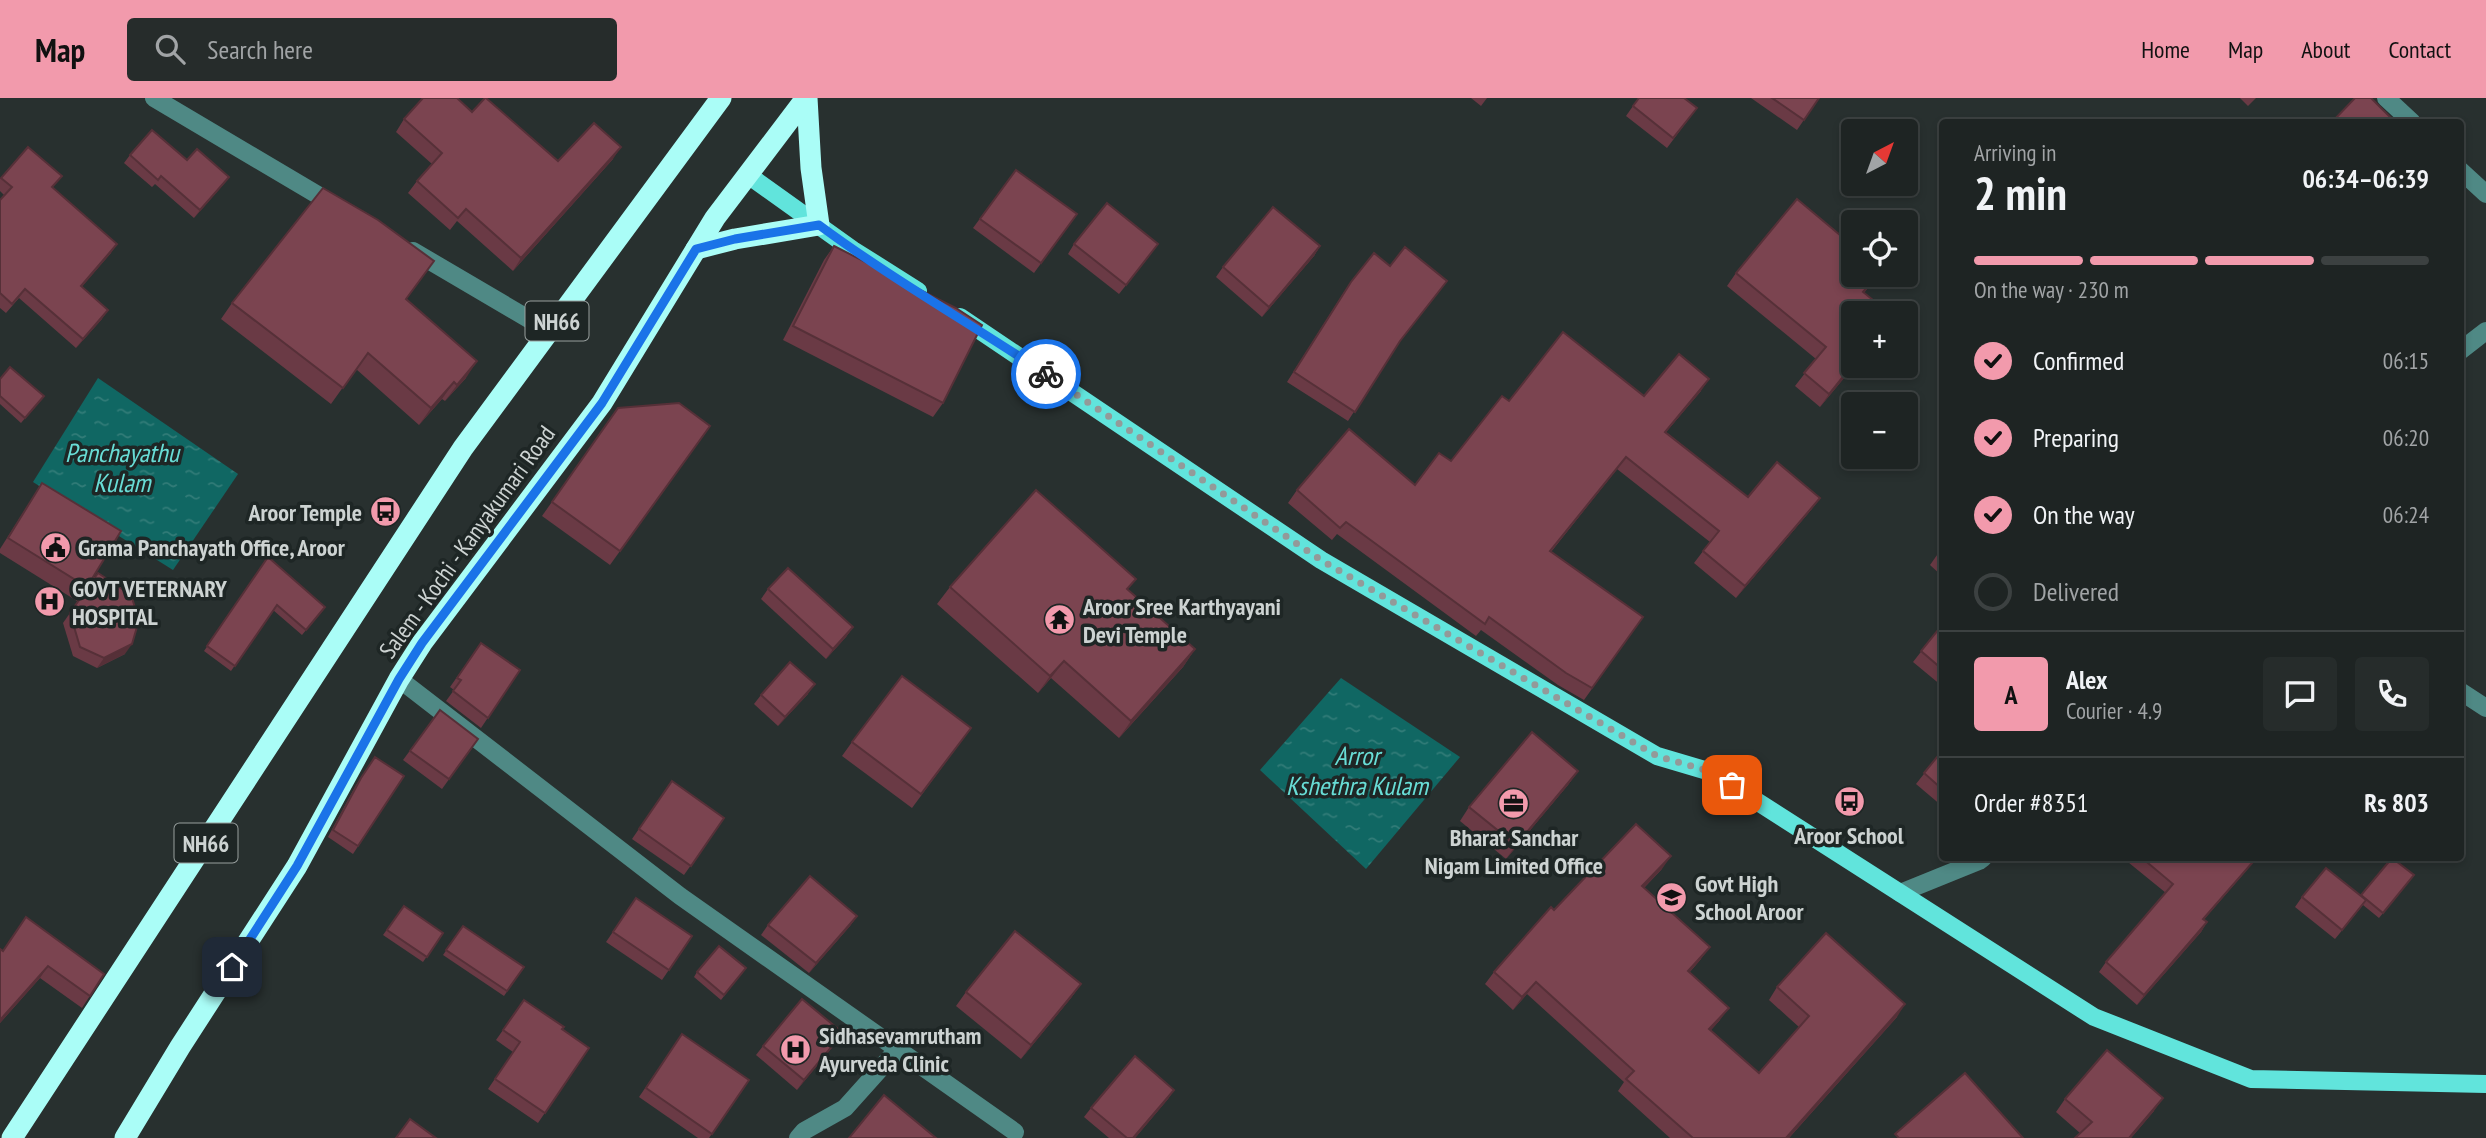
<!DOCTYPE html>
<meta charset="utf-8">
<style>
body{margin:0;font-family:"PT Sans Narrow",sans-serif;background:#262c2b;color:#f1f3f6;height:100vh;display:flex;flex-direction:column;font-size:26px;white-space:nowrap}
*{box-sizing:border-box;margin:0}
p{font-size:23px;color:#a1a4a6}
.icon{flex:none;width:38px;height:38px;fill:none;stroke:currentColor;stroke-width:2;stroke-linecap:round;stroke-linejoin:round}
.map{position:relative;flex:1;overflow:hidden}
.details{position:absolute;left:1939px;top:21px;width:525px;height:742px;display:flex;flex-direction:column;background:#1e2423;border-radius:7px;box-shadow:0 4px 10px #0003,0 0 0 2px #3c4141}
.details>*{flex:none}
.needle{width:46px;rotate:41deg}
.controls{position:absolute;left:1841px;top:21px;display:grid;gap:14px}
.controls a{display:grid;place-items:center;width:77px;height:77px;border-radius:7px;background:#1e2423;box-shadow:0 4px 10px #0003,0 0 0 2px #3c4141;font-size:35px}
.pin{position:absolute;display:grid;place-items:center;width:60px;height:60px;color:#fff;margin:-30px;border-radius:14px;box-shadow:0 4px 10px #0006}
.courier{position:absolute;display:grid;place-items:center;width:70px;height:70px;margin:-35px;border:5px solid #1a73e8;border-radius:50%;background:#fff;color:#222;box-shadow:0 2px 9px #0007}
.overview em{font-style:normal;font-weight:600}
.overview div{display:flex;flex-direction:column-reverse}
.overview{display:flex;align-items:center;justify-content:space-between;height:119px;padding:0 35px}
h1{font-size:46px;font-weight:600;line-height:52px}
.bar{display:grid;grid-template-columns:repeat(4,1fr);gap:10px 7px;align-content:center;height:84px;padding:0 35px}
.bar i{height:9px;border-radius:5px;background:#3c4141}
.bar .active{background:#f29aac}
.bar p{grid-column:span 4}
.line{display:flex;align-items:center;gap:18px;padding:0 35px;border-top:2px solid #3c4141}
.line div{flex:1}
.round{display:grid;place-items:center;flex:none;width:74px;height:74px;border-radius:7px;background:#262c2b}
ol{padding:0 35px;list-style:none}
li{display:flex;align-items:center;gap:21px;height:77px}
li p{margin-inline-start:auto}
li .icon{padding:7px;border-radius:50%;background:#f29aac;color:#111;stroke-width:4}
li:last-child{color:#a1a4a6}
li i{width:38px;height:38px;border:4px solid #3c4141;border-radius:50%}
header{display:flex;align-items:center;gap:42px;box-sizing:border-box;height:98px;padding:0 35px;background:#f29aac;color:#111}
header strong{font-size:33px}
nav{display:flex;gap:38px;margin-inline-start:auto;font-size:24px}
.search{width:490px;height:63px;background:#262c2b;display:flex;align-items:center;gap:18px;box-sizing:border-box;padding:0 24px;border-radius:7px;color:#a1a4a6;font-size:26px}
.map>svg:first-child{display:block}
</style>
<header>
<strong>Map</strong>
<div class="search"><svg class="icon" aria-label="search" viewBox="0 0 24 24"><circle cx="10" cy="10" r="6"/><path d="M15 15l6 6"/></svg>Search here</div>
<nav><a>Home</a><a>Map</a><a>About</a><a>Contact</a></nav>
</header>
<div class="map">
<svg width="2486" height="1040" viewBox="0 0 2486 1040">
<defs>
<pattern id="water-ripples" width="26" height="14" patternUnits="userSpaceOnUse" patternTransform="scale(1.75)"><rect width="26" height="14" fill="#106763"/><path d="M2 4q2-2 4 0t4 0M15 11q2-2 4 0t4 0" fill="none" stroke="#327c78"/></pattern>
</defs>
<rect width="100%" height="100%" fill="#28302f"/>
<g fill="url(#water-ripples)">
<path d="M98,280l140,96 -65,96 -140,-88z"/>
<path d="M1341,580l119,79 -94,112 -106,-99z"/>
</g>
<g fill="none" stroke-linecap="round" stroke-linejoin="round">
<g stroke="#4f8985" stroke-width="18">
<path d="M154,0l184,109"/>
<path d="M2386,0l26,24"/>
<path d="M2460,72l26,24"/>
<path d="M413,153l136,80"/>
<path d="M2460,253l26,-20"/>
<path d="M399,581l281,217 335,236"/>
<path d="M2460,593l26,17"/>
<path d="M1900,795l79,-32 4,-3"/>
<path d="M798,1040l6,-7 41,-23 52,-58"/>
</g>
<g stroke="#61e4dc" stroke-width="18">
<path d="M748,77l105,75 65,41"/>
<path d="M960,219l361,243 336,196 54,16 383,245 157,62 235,5"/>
</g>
<g stroke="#aafdf7" stroke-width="21">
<path d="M696,151l39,-10 84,-14 -8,-57 -4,-70"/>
<path d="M12,1040l451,-690 258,-350"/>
<path d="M125,1040l55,-91 117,-181 102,-187 23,-36 180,-240 113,-185 91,-120"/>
</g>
</g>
<g fill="#6a3a45">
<path d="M1471,0h16l-6,8z"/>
<path d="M1751,0h68l-22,32z"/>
<path d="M2240,0h16l-8,8z"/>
<path d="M1633,8l64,2 -30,40 -41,-32z"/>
<path d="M472,14l86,49 55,-2 -100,112 -56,-50 -7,9 -42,-37 9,-12 15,-17 -36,-32 8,-13z"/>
<path d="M28,49l25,41 58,65 -29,33 20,33 -26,29 -57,-50 -13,15 -6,-5v-108l4,-5 -4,-4v-12z"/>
<path d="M130,57l57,5 42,17 -35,41 -39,-34 -3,3 -28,-24z"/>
<path d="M1016,72l61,44 -43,59 -61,-45z"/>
<path d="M1074,146l77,10 -32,40 -51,-40z"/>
<path d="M834,148l109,157 -10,14 -150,-77 41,-80z"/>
<path d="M1320,148l-6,10 -52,61 -46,-40 7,-10z"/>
<path d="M1390,168l57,15 -51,65 -48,75 -61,-39 57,-90z"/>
<path d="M1736,175l142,2 -14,18 -10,73 -34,41 -25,-21 21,-27 -89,-73z"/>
<path d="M407,201l59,79 -21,23 -3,-2 -23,26 -63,-56 -25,35 -110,-85 11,-16z"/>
<path d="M0,281l44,17 -23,27 -21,-19z"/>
<path d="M1701,293l-35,41 82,65 72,1 -9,12 -75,88 -42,-35 16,-21 -93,-73 -66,83 92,65 -59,83 -26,-15 -77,-55 -5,6 -139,-102 -5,6 -44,-37 9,-13 118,-5 36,-24 58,-60 135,-5z"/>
<path d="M618,310l92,18 -100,139 -68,-49z"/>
<path d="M42,385l45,104 -10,14 -77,-48v-4z"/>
<path d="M1942,450v28l-12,-11z"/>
<path d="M265,464l60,45 -23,28 -29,-25 -42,61 -27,-20z"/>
<path d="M98,475l27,81 -28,14 -24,-12 -10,-33z"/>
<path d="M950,489l179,3 66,59 -12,18 -64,71 -68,-60 -13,15 -101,-89z"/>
<path d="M768,491l85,38 -7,10 -20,22 -65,-60z"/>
<path d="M1942,527v61l-29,-24z"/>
<path d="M481,545l39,27 -39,58 -35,-27 8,-11 -4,-3z"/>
<path d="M808,596l-30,32 -24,-22 7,-9z"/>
<path d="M440,612l38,29 -36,50 -39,-29z"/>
<path d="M971,630l-59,80 -70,-52 10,-14z"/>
<path d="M1942,653v55l-26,-22z"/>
<path d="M375,659l29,19 -51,78 -25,-17 28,-52z"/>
<path d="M1578,673l-10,14 -62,74 -46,-38 9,-14z"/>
<path d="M672,683l52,37 -40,57 -52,-36z"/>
<path d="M2123,760h123l6,5 -7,9 -41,47 3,3 -6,10 -64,73 -38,-33 7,-10 60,-69z"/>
<path d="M1662,771l-18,19 57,71 -12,14 31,47 -9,10 48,43 40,-46 -30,-27 8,-13 120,30 -108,121h-119l-52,-47 6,-9 -97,-88 -14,16 -28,-26 9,-12 60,-62z"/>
<path d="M2414,777l-35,43 -16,-13 -28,34 -40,-32 7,-10 59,-1z"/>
<path d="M636,800l56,38 -30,44 -56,-38z"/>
<path d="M404,808l39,27 -20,29 -40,-27z"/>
<path d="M857,818l-7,10 -41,47 -48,-38 7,-10z"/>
<path d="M463,828l61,41 -20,29 -61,-41z"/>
<path d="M0,851l3,2 101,23 -22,34 -42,-30 -40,45z"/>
<path d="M697,874l45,1 -21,27 -27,-23z"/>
<path d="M1081,886l-10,14 -50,61 -65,-53 10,-14z"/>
<path d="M524,902l38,29 27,19 -51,75 -50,-34 25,-37 -17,-12z"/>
<path d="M843,935l-46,57 -41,-35 7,-9z"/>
<path d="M682,936l67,46 -40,58h-11l-59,-41z"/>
<path d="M1174,992l-6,9 -33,39h-26l-25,-21 7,-9z"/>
<path d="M2065,1001l89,12 -23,27h-56l5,-5 -24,-21z"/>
</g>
<g fill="#563038">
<path d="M621,49l-8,12 -100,112 8,-13z"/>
<path d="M229,79l-6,8 -29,33 6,-8z"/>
<path d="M117,146l-6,9 -36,42 6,-9z"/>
<path d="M1320,148l-6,10 -52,61 7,-10z"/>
<path d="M108,212l-6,9 -26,29 7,-9z"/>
<path d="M477,263l-11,17 -21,23 12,-16z"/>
<path d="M1853,266l1,2 -34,41 9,-13z"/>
<path d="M1709,281l-8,12 -45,53 9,-12z"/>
<path d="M454,284l-12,17 -23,26 12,-17z"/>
<path d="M1626,359l-9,12 -76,94 9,-12z"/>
<path d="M1820,400l-9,12 -75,88 9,-12z"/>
<path d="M853,529l-7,10 -20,22 7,-10z"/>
<path d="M132,546l-7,10 -28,14 7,-10z"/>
<path d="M1195,551l-12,18 -64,71 12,-17z"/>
<path d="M1064,563l-13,17 -13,15 12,-17z"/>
<path d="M815,586l-7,10 -30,32 7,-9z"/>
<path d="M1578,673l-10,14 -62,74 10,-14z"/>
<path d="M1671,758l-9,13 -29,30 9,-13z"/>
<path d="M2252,765l-7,9 -48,56 6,-9z"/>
<path d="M857,818l-7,10 -41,47 7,-10z"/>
<path d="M2207,824l-6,10 -64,73 7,-10z"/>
<path d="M1710,849l-9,12 -22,25 9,-13z"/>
<path d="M48,868l-8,12 -40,45v-3z"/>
<path d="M1536,884l-9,12 -14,16 9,-13z"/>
<path d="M1081,886l-10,14 -50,61 10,-14z"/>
<path d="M1905,906l-8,13 -108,121h-3z"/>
<path d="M1729,910l-9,12 -19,21 8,-12z"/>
<path d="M843,935l-7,10 -39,47 7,-10z"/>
<path d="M1174,992l-6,9 -33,39h-2z"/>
<path d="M2163,1000l-9,13 -23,27h-2z"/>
</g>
<g fill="#7b4450" stroke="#563038" stroke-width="2">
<path d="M423,0h34l15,14 13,-14h1l72,63 36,-38 27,24 -100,111 -55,-49 -8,9 -41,-37 25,-28 -38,-34z"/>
<path d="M1639,0h45l13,10 -24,30 -40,-32z"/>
<path d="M1772,0h47l-15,22z"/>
<path d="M2355,0h16l23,23 -2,1h-60z"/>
<path d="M152,32l35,30 10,-11 32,28 -29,33 -39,-34 -3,4 -28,-25z"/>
<path d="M28,49l34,29 -10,11 65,57 -36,42 27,24 -25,29 -58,-50 -13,15 -12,-11v-93l12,-13 -11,-9z"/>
<path d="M1016,72l61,44 -36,49 -61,-44z"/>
<path d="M323,90l55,32 56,41 -28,38 71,62 -20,24 -3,-3 -23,26 -63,-55 -25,35 -111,-85z"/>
<path d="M1797,101l56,47v29h25l-15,17 26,21h-36v51l-24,30 -25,-21 22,-26 -90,-74z"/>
<path d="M1107,105l51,41 -32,41 -52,-41z"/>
<path d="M1273,109l47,39 -51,61 -46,-40z"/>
<path d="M834,148l122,62 26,17 -39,78 -150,-77z"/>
<path d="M1405,149l42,34 -47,60 -45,71 -61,-40 57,-90 23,-29 16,13z"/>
<path d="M1563,234l81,64 35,-42 30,25 -44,53 83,65 29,-35 43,36 -75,88 -42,-35 16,-20 -93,-74 -76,94 93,66 -51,71 -26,-15 -77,-56 -4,7 -139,-102 -6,6 -43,-38 52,-61 66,56 24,-32 12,8 51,-65 7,5z"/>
<path d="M10,269l34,29 -19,22 -25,-22v-17z"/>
<path d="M679,305l31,23 -90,125 -68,-49 66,-94z"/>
<path d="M42,385l79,48 -34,56 -79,-49z"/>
<path d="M1036,392l100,89 -9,10 68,60 -64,72 -67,-60 -14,15 -100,-89z"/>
<path d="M1942,450v10l-4,-4z"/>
<path d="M268,459l57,50 -19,23 -29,-25 -42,61 -28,-20z"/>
<path d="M788,470l65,59 -20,22 -65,-60z"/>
<path d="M98,475l33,22 8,25 -7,24 -28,14 -24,-11 -10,-34z"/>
<path d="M1942,527v44l-21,-18z"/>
<path d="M481,545l39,27 -32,48 -35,-27 8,-11 -4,-2z"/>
<path d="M790,564l25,22 -30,33 -24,-22z"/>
<path d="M902,578l69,52 -50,66 -69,-52z"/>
<path d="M440,612l38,29 -29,40 -39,-28z"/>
<path d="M1532,634l46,39 -62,74 -47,-38z"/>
<path d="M1942,653v38l-18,-16z"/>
<path d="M375,659l29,19 -46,70 -25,-16 28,-52z"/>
<path d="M672,683l52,37 -33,48 -52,-37z"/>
<path d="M1636,726l35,32 -29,30 68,61 -22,24 41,37 -20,21 50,44 50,-57 -32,-29 49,-54 79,71 -119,134h-93l-67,-59 8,-8 -98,-89 -14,15 -28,-25 57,-65 3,3z"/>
<path d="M2142,760h104l6,5 -49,56 4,3 -63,73 -38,-33 67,-78z"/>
<path d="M2392,760l22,17 -31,38 -22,-18z"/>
<path d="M2326,770l40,32 -24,30 -40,-33z"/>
<path d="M810,778l47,40 -41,47 -48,-38z"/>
<path d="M636,800l56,38 -23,34 -56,-38z"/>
<path d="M404,808l39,27 -16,24 -40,-27z"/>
<path d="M26,819l78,57 -14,22 -42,-30 -48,54v-71l3,2z"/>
<path d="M463,828l61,41 -17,24 -61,-41z"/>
<path d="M1015,833l66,53 -50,61 -65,-53z"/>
<path d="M719,848l27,22 -22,27 -27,-23z"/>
<path d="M802,901l41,34 -39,47 -41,-34z"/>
<path d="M524,902l40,27 -2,2 27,19 -44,65 -50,-34 25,-37 -17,-12z"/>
<path d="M682,936l67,46 -37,54 -66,-46z"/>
<path d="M2107,952l56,48 -34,40h-54l17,-16 -27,-23z"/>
<path d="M1135,958l39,34 -41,48h-6l-36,-30z"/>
<path d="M1965,975l58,65h-124l-4,-4z"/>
<path d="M884,997l52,43h-87z"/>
<path d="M410,1021l26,19h-40z"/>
</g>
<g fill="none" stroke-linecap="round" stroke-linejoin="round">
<path stroke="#939a99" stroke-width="7" stroke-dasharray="0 12.6" d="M1046,276l275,186 336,196 55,16 20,13"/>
<path stroke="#1a73e8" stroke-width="9" d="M232,869l65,-101 102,-187 23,-36 180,-240 94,-154 39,-10 84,-14c73,54 152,99 227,149"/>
</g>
<defs>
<symbol id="bus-disc" viewBox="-11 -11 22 22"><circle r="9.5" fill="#f29aac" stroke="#1e2625"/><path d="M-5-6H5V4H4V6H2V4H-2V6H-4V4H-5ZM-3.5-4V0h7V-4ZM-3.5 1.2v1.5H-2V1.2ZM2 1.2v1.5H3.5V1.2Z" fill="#111"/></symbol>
<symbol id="civic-disc" viewBox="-11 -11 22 22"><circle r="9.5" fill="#f29aac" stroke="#1e2625"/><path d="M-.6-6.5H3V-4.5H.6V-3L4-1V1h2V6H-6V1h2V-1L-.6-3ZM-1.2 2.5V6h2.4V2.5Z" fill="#111"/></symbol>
<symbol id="hospital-disc" viewBox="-11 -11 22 22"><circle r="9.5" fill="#f29aac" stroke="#1e2625"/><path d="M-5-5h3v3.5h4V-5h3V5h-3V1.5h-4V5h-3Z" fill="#111"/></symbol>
<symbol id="temple-disc" viewBox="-11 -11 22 22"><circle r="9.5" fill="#f29aac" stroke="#1e2625"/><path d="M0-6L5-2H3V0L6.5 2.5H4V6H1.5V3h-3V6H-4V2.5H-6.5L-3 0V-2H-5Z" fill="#111"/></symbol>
<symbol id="office-disc" viewBox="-11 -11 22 22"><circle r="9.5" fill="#f29aac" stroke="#1e2625"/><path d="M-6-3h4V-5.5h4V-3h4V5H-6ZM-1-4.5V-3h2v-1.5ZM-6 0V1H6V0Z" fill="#111"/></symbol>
<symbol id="school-disc" viewBox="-11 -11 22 22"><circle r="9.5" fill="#f29aac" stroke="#1e2625"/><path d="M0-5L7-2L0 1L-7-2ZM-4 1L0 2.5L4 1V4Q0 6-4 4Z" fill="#111"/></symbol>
</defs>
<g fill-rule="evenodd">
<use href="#bus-disc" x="368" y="396" width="35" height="35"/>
<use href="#civic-disc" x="38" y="432" width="35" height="35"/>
<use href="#hospital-disc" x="32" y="486" width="35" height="35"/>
<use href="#temple-disc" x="1042" y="504" width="35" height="35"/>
<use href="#bus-disc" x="1832" y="686" width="35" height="35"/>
<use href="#office-disc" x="1496" y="688" width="35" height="35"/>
<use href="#school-disc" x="1654" y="782" width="35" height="35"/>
<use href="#hospital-disc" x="778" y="934" width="35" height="35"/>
</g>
<g text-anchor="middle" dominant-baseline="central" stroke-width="7" stroke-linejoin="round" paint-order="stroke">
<g fill="#1e2625" stroke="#989f9e" stroke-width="2">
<rect x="525.5" y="203.5" width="63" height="39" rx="5"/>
<rect x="174.5" y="725.5" width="63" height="39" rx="5"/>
</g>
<g font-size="23" font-weight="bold" fill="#cdd3d2">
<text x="557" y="223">NH66</text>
<text x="206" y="745">NH66</text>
</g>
<g font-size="24" font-weight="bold" fill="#cdd3d2" stroke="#1e2625" text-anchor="start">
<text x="362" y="414" text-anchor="end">Aroor Temple</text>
<text x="78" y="449">Grama Panchayath Office, Aroor</text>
<text x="72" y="490">GOVT VETERNARY<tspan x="72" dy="28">HOSPITAL</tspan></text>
<text x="1083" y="508">Aroor Sree Karthyayani<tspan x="1083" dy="28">Devi Temple</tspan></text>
<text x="1849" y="737" text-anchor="middle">Aroor School</text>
<text x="1514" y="739" text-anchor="middle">Bharat Sanchar<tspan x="1514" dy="28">Nigam Limited Office</tspan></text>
<text x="1695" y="785">Govt High<tspan x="1695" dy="28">School Aroor</tspan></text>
<text x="819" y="937">Sidhasevamrutham<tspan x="819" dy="28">Ayurveda Clinic</tspan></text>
</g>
<g font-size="24" fill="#cdd3d2" stroke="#1e2625">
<text transform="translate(467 444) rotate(-54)">Salem - Kochi - Kanyakumari Road</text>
</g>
<g font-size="26" font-style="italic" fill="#68ddd6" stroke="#1e2625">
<text x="122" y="354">Panchayathu<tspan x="122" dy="30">Kulam</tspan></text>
<text x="1357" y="657">Arror<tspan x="1357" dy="30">Kshethra Kulam</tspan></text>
</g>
</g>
</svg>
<div class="controls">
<a><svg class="needle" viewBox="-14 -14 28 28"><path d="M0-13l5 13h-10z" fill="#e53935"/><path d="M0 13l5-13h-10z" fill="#a1a4a6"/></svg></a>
<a><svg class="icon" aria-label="locate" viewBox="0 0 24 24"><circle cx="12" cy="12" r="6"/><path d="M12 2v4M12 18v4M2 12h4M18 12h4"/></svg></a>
<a>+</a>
<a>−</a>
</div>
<div class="pin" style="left:1732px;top:687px;background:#ea580c"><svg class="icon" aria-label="bag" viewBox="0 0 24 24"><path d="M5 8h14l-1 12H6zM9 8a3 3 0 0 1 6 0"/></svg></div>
<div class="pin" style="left:232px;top:869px;background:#1f2937"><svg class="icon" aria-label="home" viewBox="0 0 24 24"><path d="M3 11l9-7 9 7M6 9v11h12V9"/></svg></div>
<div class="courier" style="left:1046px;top:276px"><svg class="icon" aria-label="bike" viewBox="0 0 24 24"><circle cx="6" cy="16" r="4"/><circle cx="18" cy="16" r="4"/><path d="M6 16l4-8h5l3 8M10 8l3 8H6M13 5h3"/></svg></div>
<section class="details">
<div class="overview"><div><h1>2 min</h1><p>Arriving in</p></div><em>06:34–06:39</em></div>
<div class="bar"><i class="active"></i><i class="active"></i><i class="active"></i><i></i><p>On the way · 230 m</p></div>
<ol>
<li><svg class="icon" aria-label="check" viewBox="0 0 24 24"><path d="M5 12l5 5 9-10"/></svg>Confirmed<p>06:15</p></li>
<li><svg class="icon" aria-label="check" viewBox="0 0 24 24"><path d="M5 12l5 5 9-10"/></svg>Preparing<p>06:20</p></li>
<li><svg class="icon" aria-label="check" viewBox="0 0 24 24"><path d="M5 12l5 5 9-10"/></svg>On the way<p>06:24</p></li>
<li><i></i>Delivered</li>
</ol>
<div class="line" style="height:126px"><b class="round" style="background:#f29aac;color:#111">A</b><div><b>Alex</b><p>Courier · 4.9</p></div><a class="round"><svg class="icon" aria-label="chat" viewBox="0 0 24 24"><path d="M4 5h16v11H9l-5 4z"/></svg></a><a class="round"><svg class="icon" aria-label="phone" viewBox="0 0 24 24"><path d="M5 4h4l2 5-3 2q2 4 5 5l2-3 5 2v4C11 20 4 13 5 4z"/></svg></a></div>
<div class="line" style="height:91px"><div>Order #8351</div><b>Rs 803</b></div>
</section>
</div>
